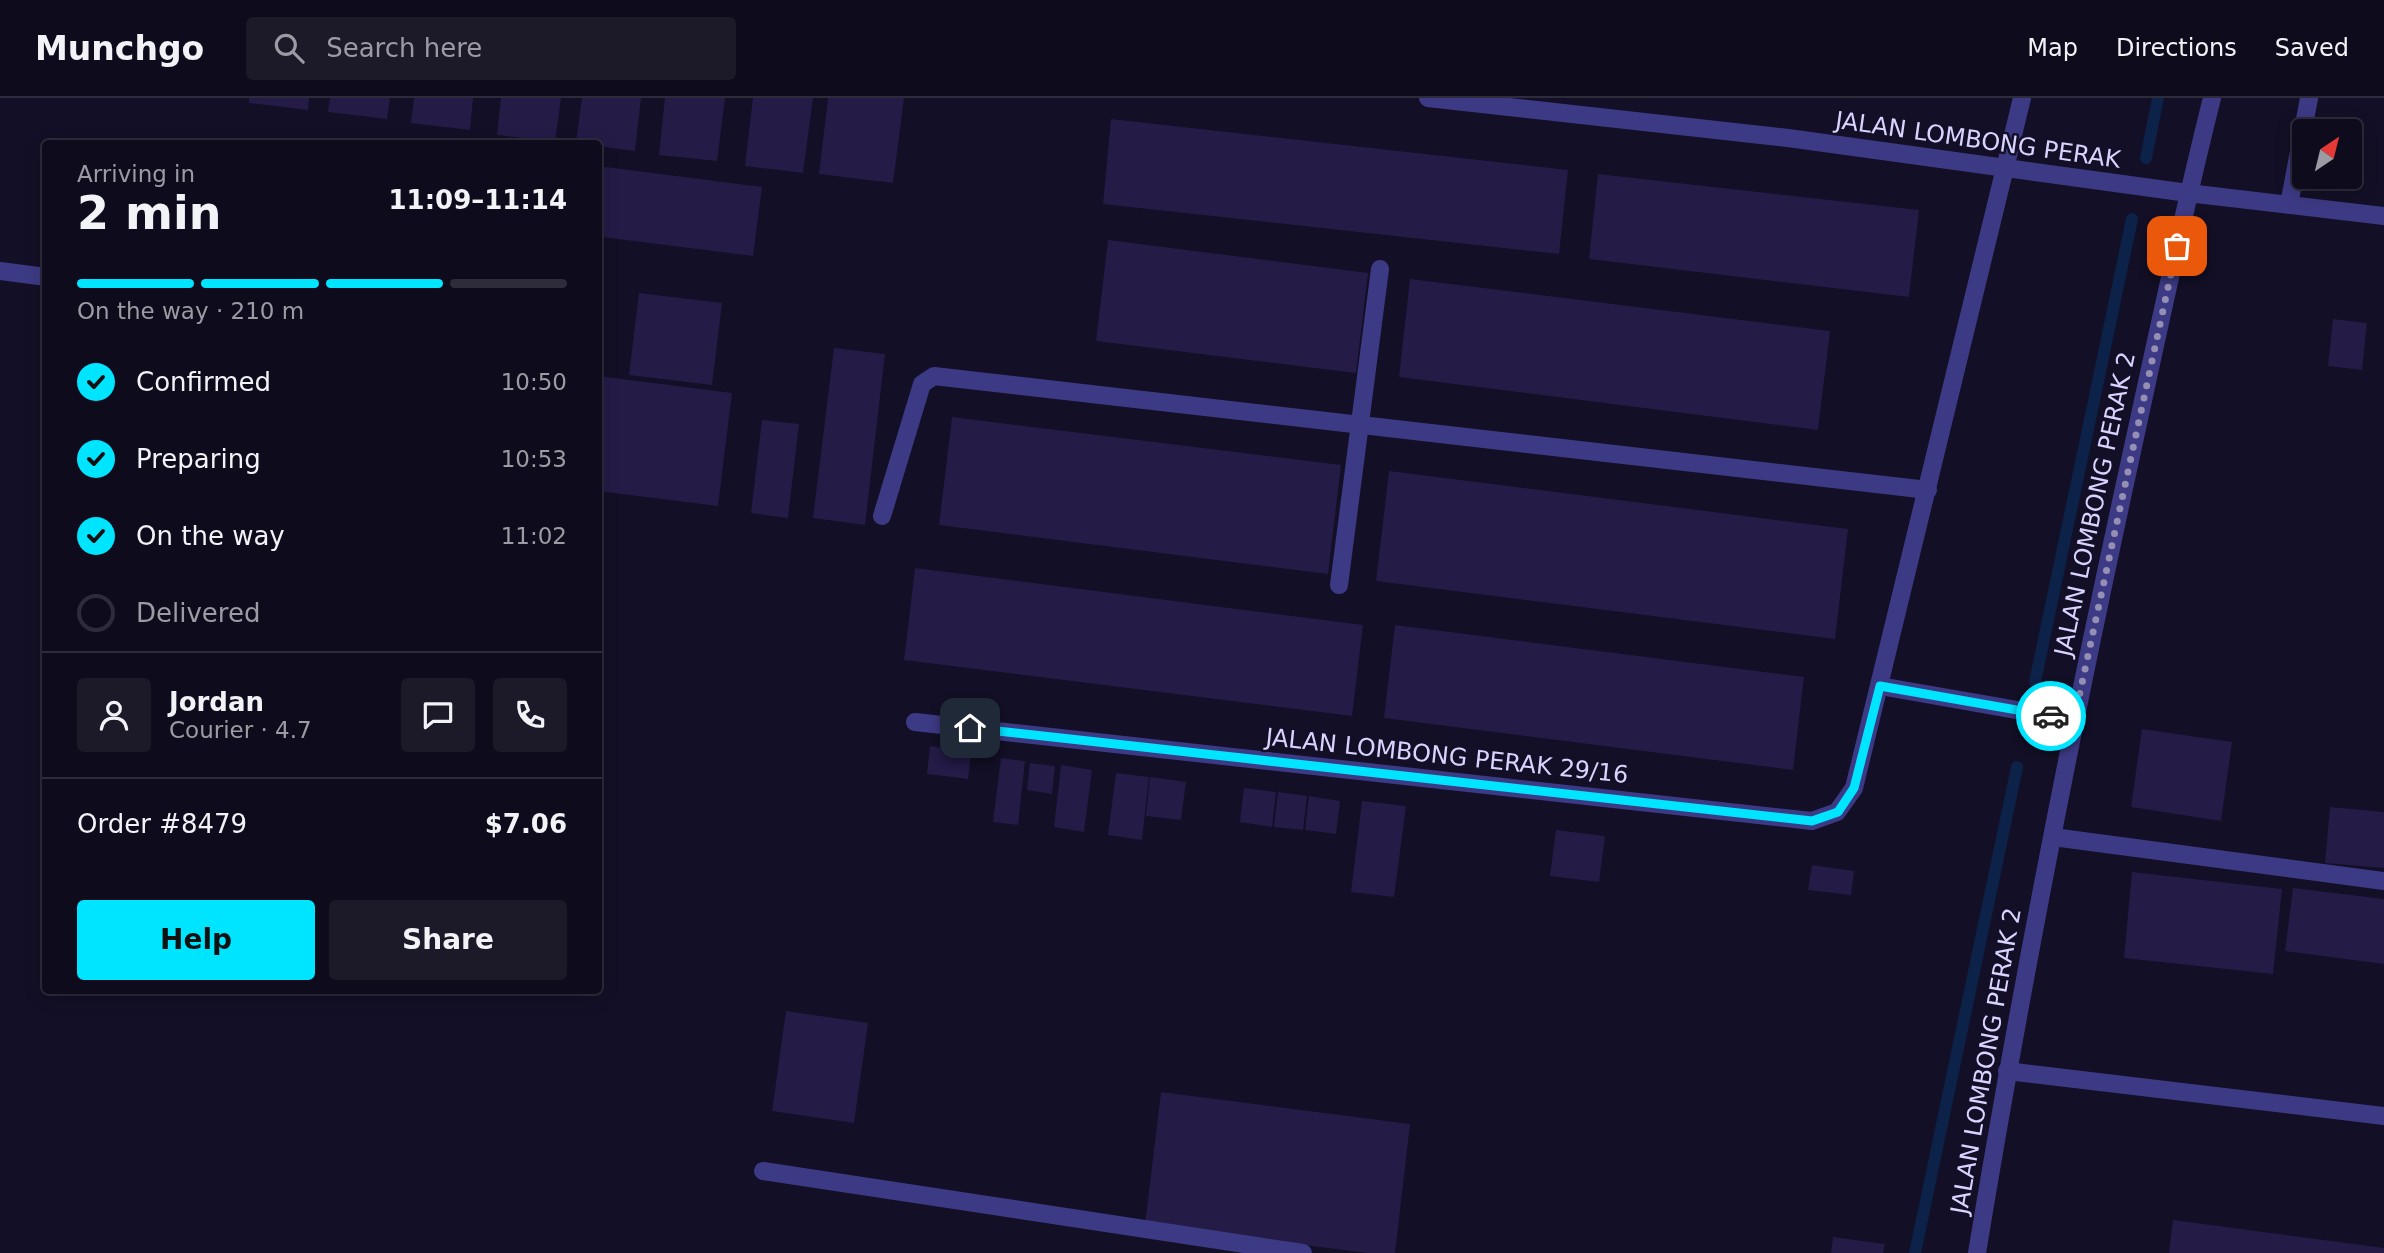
<!DOCTYPE html>
<meta charset="utf-8">
<style>
body{margin:0;font-family:"DejaVu Sans",sans-serif;background:#1c1929;color:#f1f3f6;height:100vh;display:flex;flex-direction:column;font-size:26px;white-space:nowrap}
*{box-sizing:border-box;margin:0}
p{font-size:23px;color:#9b9ba3}
.icon{flex:none;width:38px;height:38px;fill:none;stroke:currentColor;stroke-width:2;stroke-linecap:round;stroke-linejoin:round}
.map{position:relative;flex:1;overflow:hidden}
.details{position:absolute;left:42px;top:42px;width:560px;height:854px;display:flex;flex-direction:column;background:#0e0b1c;border-radius:7px;box-shadow:0 4px 18px #0003,0 0 0 2px #2e2b3b}
.details>*{flex:none}
.needle{width:46px;rotate:35deg}
.controls{position:absolute;left:2292px;top:21px;display:grid;gap:14px}
.controls a{display:grid;place-items:center;width:70px;height:70px;border-radius:7px;background:#0e0b1c;box-shadow:0 4px 18px #0003,0 0 0 2px #2e2b3b;font-size:35px}
.pin{position:absolute;display:grid;place-items:center;width:60px;height:60px;color:#fff;margin:-30px;border-radius:14px;box-shadow:0 4px 10px #0006}
.courier{position:absolute;display:grid;place-items:center;width:70px;height:70px;margin:-35px;border:5px solid #00e5ff;border-radius:50%;background:#fff;color:#222;box-shadow:0 2px 9px #0007}
.overview em{font-style:normal;font-weight:600}
.overview div{display:flex;flex-direction:column-reverse}
.overview{display:flex;align-items:center;justify-content:space-between;height:119px;padding:0 35px}
h1{font-size:46px;font-weight:600;line-height:52px}
.bar{display:grid;grid-template-columns:repeat(4,1fr);gap:10px 7px;align-content:center;height:84px;padding:0 35px}
.bar i{height:9px;border-radius:5px;background:#2e2b3b}
.bar .current{background:#00e5ff}
.bar p{grid-column:span 4}
.line{display:flex;align-items:center;gap:18px;padding:0 35px;border-top:2px solid #2e2b3b}
.line div{flex:1}
.round{display:grid;place-items:center;flex:none;width:74px;height:74px;border-radius:7px;background:#1c1929}
ol{padding:0 35px;list-style:none}
li{display:flex;align-items:center;gap:21px;height:77px}
li p{margin-inline-start:auto}
li .icon{padding:7px;border-radius:50%;background:#00e5ff;color:#111;stroke-width:4}
li:last-child{color:#9b9ba3}
li i{width:38px;height:38px;border:4px solid #2e2b3b;border-radius:50%}
.cta{display:flex;gap:14px;margin-top:auto;padding:14px 35px}
.cta a{flex:1;height:80px;border-radius:7px;background:#00e5ff;color:#111;font-size:28px;font-weight:600;line-height:80px;text-align:center}
.cta a+a{background:#1c1929;color:#f1f3f6}
header{display:flex;align-items:center;gap:42px;box-sizing:border-box;height:98px;padding:0 35px;background:#0e0b1c;border-bottom:2px solid #2e2b3b}
header strong{font-size:33px}
nav{display:flex;gap:38px;margin-inline-start:auto;font-size:24px}
.search{width:490px;height:63px;background:#1c1929;display:flex;align-items:center;gap:18px;box-sizing:border-box;padding:0 24px;border-radius:7px;color:#9b9ba3;font-size:26px}
.map>svg:first-child{display:block}
</style>
<header>
<strong>Munchgo</strong>
<div class="search"><svg class="icon" aria-label="search" viewBox="0 0 24 24"><circle cx="10" cy="10" r="6"/><path d="M15 15l6 6"/></svg>Search here</div>
<nav><a>Map</a><a>Directions</a><a>Saved</a></nav>
</header>
<div class="map">
<svg width="2384" height="1155" viewBox="0 0 2384 1155">
<rect width="100%" height="100%" fill="#130f26"/>
<g fill="none" stroke-linecap="round" stroke-linejoin="round">
<g stroke="#0c2248" stroke-width="12">
<path d="M2146,60l12,-60"/>
<path d="M2035,584l97,-463"/>
<path d="M1915,1155l102,-486"/>
</g>
</g>
<g fill="#241b47">
<path d="M249,0h60l-1,12 -59,-7z"/>
<path d="M330,0h60l-3,21 -59,-7z"/>
<path d="M414,0h59l-3,32 -59,-7z"/>
<path d="M501,0h60l-6,44 -58,-7z"/>
<path d="M582,0h59l-6,53 -37,-5v-2l-22,-1z"/>
<path d="M665,0h60l-8,63 -58,-6z"/>
<path d="M753,0h60l-10,75 -58,-7z"/>
<path d="M828,0h76l-11,85 -74,-9z"/>
<path d="M1111,21l457,51 -9,84 -456,-50z"/>
<path d="M598,68l164,21 -9,69 -151,-19 -4,16z"/>
<path d="M1598,76l321,36 -10,87 -320,-38z"/>
<path d="M1108,142l260,33 -12,100 -260,-32z"/>
<path d="M1410,181l420,52 -12,99 -419,-53z"/>
<path d="M639,195l83,10 -10,82 -83,-10z"/>
<path d="M2333,221l34,4 -5,47 -34,-4z"/>
<path d="M834,250l51,6 -20,171 -52,-7z"/>
<path d="M598,278l134,17 -14,113 -120,-15z"/>
<path d="M952,319l389,48 -13,109 -389,-49z"/>
<path d="M762,322l37,4 -11,94 -37,-5z"/>
<path d="M1389,373l459,58 -13,110 -459,-58z"/>
<path d="M915,470l448,57 -11,91 -448,-56z"/>
<path d="M1395,527l409,52 -11,93 -409,-52z"/>
<path d="M2142,631l90,13 -11,79 -90,-14z"/>
<path d="M930,648l41,6 -3,27 -41,-5z"/>
<path d="M1001,660l24,3 -7,64 -25,-3z"/>
<path d="M1030,665l25,3 -3,28 -25,-4z"/>
<path d="M1061,667l31,5 -8,62 -30,-5z"/>
<path d="M1116,675l33,4 -7,63 -34,-5z"/>
<path d="M1150,679l36,5 -5,38 -35,-4z"/>
<path d="M1244,690l32,4 -4,35 -32,-5z"/>
<path d="M1278,694l29,4 -4,34 -29,-3z"/>
<path d="M1309,698l31,5 -4,33 -31,-4z"/>
<path d="M1362,703l44,5 -12,91 -43,-5z"/>
<path d="M2330,709l54,5v56l-59,-5z"/>
<path d="M1556,732l49,6 -6,46 -49,-6z"/>
<path d="M1812,767l42,6 -3,24 -43,-5z"/>
<path d="M2132,774l150,17 -9,85 -149,-16z"/>
<path d="M2293,790l91,11v65l-99,-13z"/>
<path d="M786,913l82,12 -14,100 -82,-12z"/>
<path d="M1161,994l249,32 -15,129h-27l-223,-28z"/>
<path d="M2173,1122l211,28v5h-215z"/>
<path d="M1833,1139l52,7 -2,9h-52z"/>
</g>
<g fill="none" stroke-linecap="round" stroke-linejoin="round">
<path stroke="#3d3a85" stroke-width="18" d="M1339,487l41,-316"/>
<g stroke="#3d3a85" stroke-width="18">
<path d="M1428,0l360,40 400,55 196,23"/>
<path d="M2289,107l20,-107"/>
<path d="M0,173l46,6"/>
<path d="M882,418l40,-132 12,-8 994,114"/>
<path d="M1880,588l194,34"/>
<path d="M915,624l897,99 25,-9 17,-24 168,-690"/>
<path d="M2053,739l331,44"/>
<path d="M2007,973l377,45"/>
<path d="M763,1073l540,82"/>
<path d="M1977,1155c44,-267 96,-532 154,-797 26,-119 51,-239 81,-358"/>
</g>
</g>
<g fill="none" stroke-linecap="round" stroke-linejoin="round">
<path stroke="#948fb3" stroke-width="7" stroke-dasharray="0 12.6" d="M2051,618l23,4 103,-474"/>
<path stroke="#00e5ff" stroke-width="9" d="M970,630l842,93 26,-9 16,-24 26,-102 171,30"/>
</g>
<g text-anchor="middle" dominant-baseline="central" stroke-width="5" stroke-linejoin="round" paint-order="stroke">
<g font-size="24" fill="#d9d4ff" stroke="#130f26">
<text transform="translate(1978 42) rotate(8)">JALAN LOMBONG PERAK</text>
<text transform="translate(2095 406) rotate(-78)">JALAN LOMBONG PERAK 2</text>
<text transform="translate(1447 658) rotate(6)">JALAN LOMBONG PERAK 29/16</text>
<text transform="translate(1986 963) rotate(-80)">JALAN LOMBONG PERAK 2</text>
</g>
</g>
</svg>
<div class="controls">
<a><svg class="needle" viewBox="-14 -14 28 28"><path d="M0-13l5 13h-10z" fill="#e53935"/><path d="M0 13l5-13h-10z" fill="#9b9ba3"/></svg></a>
</div>
<div class="pin" style="left:2177px;top:148px;background:#ea580c"><svg class="icon" aria-label="bag" viewBox="0 0 24 24"><path d="M5 8h14l-1 12H6zM9 8a3 3 0 0 1 6 0"/></svg></div>
<div class="pin" style="left:970px;top:630px;background:#1f2937"><svg class="icon" aria-label="home" viewBox="0 0 24 24"><path d="M3 11l9-7 9 7M6 9v11h12V9"/></svg></div>
<div class="courier" style="left:2051px;top:618px"><svg class="icon" aria-label="car" viewBox="0 0 24 24"><path d="M5 17H2v-5l4-1 3-4h7l3 4 3 1v5h-3M9 17h6M6 11h13"/><circle cx="7" cy="17" r="2"/><circle cx="17" cy="17" r="2"/></svg></div>
<section class="details">
<div class="overview"><div><h1>2 min</h1><p>Arriving in</p></div><em>11:09–11:14</em></div>
<div class="bar"><i class="current"></i><i class="current"></i><i class="current"></i><i></i><p>On the way · 210 m</p></div>
<ol>
<li><svg class="icon" aria-label="check" viewBox="0 0 24 24"><path d="M5 12l5 5 9-10"/></svg>Confirmed<p>10:50</p></li>
<li><svg class="icon" aria-label="check" viewBox="0 0 24 24"><path d="M5 12l5 5 9-10"/></svg>Preparing<p>10:53</p></li>
<li><svg class="icon" aria-label="check" viewBox="0 0 24 24"><path d="M5 12l5 5 9-10"/></svg>On the way<p>11:02</p></li>
<li><i></i>Delivered</li>
</ol>
<div class="line" style="height:126px"><a class="round"><svg class="icon" aria-label="person" viewBox="0 0 24 24"><circle cx="12" cy="8" r="4"/><path d="M4 21q1-7 8-7t8 7"/></svg></a><div><b>Jordan</b><p>Courier · 4.7</p></div><a class="round"><svg class="icon" aria-label="chat" viewBox="0 0 24 24"><path d="M4 5h16v11H9l-5 4z"/></svg></a><a class="round"><svg class="icon" aria-label="phone" viewBox="0 0 24 24"><path d="M5 4h4l2 5-3 2q2 4 5 5l2-3 5 2v4C11 20 4 13 5 4z"/></svg></a></div>
<div class="line" style="height:91px"><div>Order #8479</div><b>$7.06</b></div>
<div class="cta"><a>Help</a><a>Share</a></div>
</section>
</div>
